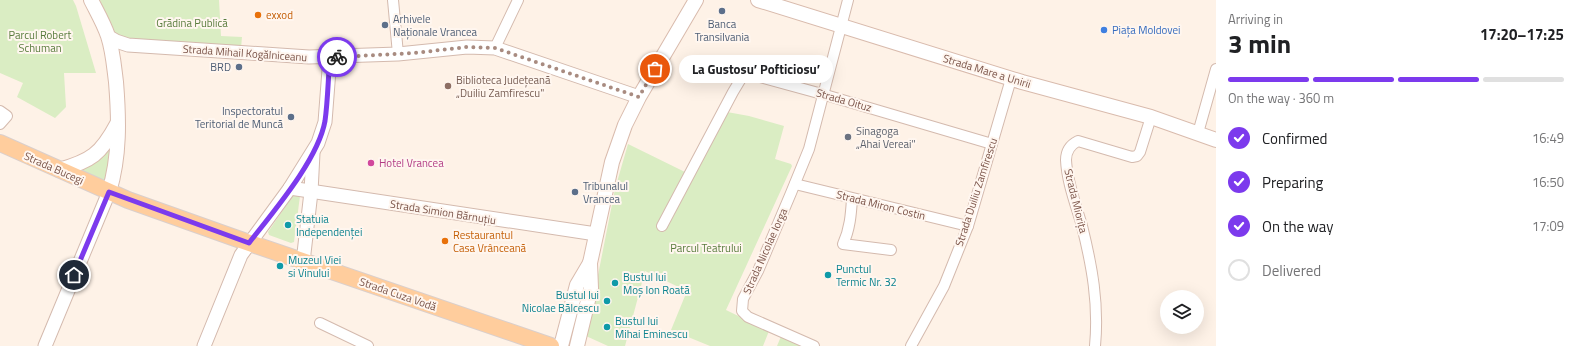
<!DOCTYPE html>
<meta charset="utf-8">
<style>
body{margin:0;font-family:"Titillium Web",sans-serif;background:#f2f2f2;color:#202124;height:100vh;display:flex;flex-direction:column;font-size:15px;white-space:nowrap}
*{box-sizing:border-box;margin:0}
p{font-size:13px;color:#757577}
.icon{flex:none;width:22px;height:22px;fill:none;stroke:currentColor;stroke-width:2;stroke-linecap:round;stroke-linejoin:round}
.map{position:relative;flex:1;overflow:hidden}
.side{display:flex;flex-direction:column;background:#fff;width:360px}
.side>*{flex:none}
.buttons{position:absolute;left:1160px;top:290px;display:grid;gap:8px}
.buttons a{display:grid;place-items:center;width:44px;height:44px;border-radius:50%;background:#fff;box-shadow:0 4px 16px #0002;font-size:20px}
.pin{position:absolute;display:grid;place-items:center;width:34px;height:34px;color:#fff;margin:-17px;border:2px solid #fff;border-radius:50%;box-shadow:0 1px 4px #0007}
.courier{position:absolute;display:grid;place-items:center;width:40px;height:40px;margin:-20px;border:3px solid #7c3aed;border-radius:50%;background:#fff;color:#222;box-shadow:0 1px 5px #0007}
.bubble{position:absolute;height:28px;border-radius:14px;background:#fff;box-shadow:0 4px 16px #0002;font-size:13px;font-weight:700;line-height:28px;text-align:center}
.headline em{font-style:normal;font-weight:700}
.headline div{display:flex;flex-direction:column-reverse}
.headline{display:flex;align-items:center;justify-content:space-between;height:68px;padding:0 12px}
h1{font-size:26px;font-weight:700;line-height:30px}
.bar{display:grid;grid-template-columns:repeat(4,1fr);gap:6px 4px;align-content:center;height:48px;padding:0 12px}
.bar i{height:5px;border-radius:3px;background:#e0e0e0}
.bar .on{background:#7c3aed}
.bar p{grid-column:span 4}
ol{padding:0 12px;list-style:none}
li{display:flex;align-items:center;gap:12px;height:44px}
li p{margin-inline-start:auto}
li .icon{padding:4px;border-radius:50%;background:#7c3aed;color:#fff;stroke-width:4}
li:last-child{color:#757577}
li i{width:22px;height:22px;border:2px solid #e0e0e0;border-radius:50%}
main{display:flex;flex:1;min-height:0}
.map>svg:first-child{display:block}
</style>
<main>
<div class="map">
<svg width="1216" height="346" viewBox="0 0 1216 346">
<rect width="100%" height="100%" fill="#fef2e7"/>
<g fill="#daedc3">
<path d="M0,0h73l3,6 20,67h-32l2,34 -11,11 -38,-21 6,-14 -23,-10z"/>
<path d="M100,0h119l2,36 21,1 -1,11 -103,-7 -26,-8z"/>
<path d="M727,112l22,4 35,10 -9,33 16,5 1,2 -66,144 43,21 -6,15h-53l-39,-16 16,-39 -42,-20 -20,75h-17l-22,-10 29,-147 13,-45 57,28 -20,38 -6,20 5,2z"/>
<path d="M118,122l-9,70 -50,-22 18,-5z"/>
<path d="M294,194l6,2 -6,46 -3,1 -22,-8 -1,-3z"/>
<path d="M782,334l24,12h-29z"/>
</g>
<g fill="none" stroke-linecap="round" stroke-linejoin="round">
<defs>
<g id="minor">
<path d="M393,0l5,54"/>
<path d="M495,48l23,-48"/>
<path d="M0,111l7,5 -7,8"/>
<path d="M1198,133l18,-64"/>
<path d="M795,184l173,42"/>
<path d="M852,199c-1,15 -2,30 -9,45l48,6"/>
<path d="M662,226l71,-134 9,-15 7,-3 73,20 170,50"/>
<path d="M320,323l48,23"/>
<path d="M814,346l-66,-29 -6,-6 1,-12 15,-28 33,-78 18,-44 39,-149"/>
<path d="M911,346l33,-60 24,-60 43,-147"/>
<path d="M1095,346c4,-42 -3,-80 -13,-120 -6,-21 -15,-44 -16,-66 0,-9 4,-15 12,-19l54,16 5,-1 3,-4 11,-35"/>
</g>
<g id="tertiary">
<path d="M109,37l7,4 12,4 181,12 89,-3 69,-7 28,1 144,49"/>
<path d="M290,188l306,46"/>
<path d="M303,262l8,-70 2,-39"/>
<path d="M45,346l64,-154"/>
<path d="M204,346l37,-91 49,-67 28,-45 7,-21 5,-65"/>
</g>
<g id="secondary">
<path d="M91,0c6,12 13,24 17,36 5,15 6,31 8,46 3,37 4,74 -7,110"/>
<path d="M758,0l264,82 129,35 65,23"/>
<path d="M59,170c32,-9 42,-16 58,-46"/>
<path d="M561,346l16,-61 13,-22"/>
<path d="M577,346l14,-58 -1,-25 22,-101 6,-17 7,-20 14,-28 57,-97"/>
</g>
<path id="primary" d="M0,143l128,57 107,38 316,108"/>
</defs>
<use href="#minor" stroke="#d4baae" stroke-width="12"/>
<use href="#tertiary" stroke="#d4baae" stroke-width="15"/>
<use href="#secondary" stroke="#d9bbad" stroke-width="16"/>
<use href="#primary" stroke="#dacfcc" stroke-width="18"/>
<use href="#minor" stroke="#fff" stroke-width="10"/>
<use href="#tertiary" stroke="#fff" stroke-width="13"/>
<use href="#secondary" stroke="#fff" stroke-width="14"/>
<use href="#primary" stroke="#ffcd9d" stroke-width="16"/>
</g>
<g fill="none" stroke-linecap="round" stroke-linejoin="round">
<path stroke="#a88b80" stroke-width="4" stroke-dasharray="0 7.2" d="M337,57l77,-4 53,-6 28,1 144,49 16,-28"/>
<path stroke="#7c3aed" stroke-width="5" d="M74,275l35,-83 140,51c24,-31 69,-83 76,-122 3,-21 3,-43 5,-64h7"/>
</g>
<g fill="#5c6f8a" stroke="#fff6ef" stroke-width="1.5">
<circle cx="722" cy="11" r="4"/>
<circle cx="385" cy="25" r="4"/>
<circle cx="239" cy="67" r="4"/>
<circle cx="291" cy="117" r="4"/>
<circle cx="575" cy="192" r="4"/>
</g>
<g fill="#e8710a" stroke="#fff6ef" stroke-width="1.5">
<circle cx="258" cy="15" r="4"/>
<circle cx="445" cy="241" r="4"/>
</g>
<circle fill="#3f7fe0" stroke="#fff6ef" stroke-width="1.5" cx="1104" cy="30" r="4"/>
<circle fill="#8d6e63" stroke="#fff6ef" stroke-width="1.5" cx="448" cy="86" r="4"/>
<circle fill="#6b7280" stroke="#fff6ef" stroke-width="1.5" cx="848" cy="137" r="4"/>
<circle fill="#d1479c" stroke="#fff6ef" stroke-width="1.5" cx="371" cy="163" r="4"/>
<g fill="#0f9aa8" stroke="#fff6ef" stroke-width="1.5">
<circle cx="288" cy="225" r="4"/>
<circle cx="280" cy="266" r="4"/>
<circle cx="828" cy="275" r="4"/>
<circle cx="615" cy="283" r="4"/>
<circle cx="607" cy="301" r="4"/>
<circle cx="607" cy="327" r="4"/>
</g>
<g text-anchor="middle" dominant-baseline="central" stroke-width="4" stroke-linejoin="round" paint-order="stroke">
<g font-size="11" fill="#c56008" stroke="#fff6ef" text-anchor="start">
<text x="266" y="15">exxod</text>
<text x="453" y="235">Restaurantul<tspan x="453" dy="13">Casa Vrânceană</tspan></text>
</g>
<g font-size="11" fill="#4e5e75" stroke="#fff6ef" text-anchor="start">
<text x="393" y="19">Arhivele<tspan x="393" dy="13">Naționale Vrancea</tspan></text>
<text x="722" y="24" text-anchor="middle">Banca<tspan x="722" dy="13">Transilvania</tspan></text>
<text x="231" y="67" text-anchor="end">BRD</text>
<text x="283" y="111" text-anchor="end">Inspectoratul<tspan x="283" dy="13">Teritorial de Muncă</tspan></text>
<text x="583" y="186">Tribunalul<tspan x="583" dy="13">Vrancea</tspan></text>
</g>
<g font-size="11" fill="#587b3c" stroke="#fff6ef">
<text x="192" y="23">Grădina Publică</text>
<text x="40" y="35">Parcul Robert<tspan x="40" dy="13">Schuman</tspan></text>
<text x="706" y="248">Parcul Teatrului</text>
</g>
<g font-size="11" fill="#366cbe" stroke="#fff6ef" text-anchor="start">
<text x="1112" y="30">Piața Moldovei</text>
</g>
<g font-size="11" fill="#7a5348" stroke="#fff6ef">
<text transform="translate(245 53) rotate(4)">Strada Mihail Kogălniceanu</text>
<text transform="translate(987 71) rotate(17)">Strada Mare a Unirii</text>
<text transform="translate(844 100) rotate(16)">Strada Oituz</text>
<text transform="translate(54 168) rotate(24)">Strada Bucegi</text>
<text transform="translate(976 192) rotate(-72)">Strada Duiliu Zamfirescu</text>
<text transform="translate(1076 201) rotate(76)">Strada Miorița</text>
<text transform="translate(881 205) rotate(14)">Strada Miron Costin</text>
<text transform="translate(443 212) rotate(9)">Strada Simion Bărnuțiu</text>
<text transform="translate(765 251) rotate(-66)">Strada Nicolae Iorga</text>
<text transform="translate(398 294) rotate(19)">Strada Cuza Vodă</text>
</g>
<g font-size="11" fill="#785e54" stroke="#fff6ef" text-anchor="start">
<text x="456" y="80">Biblioteca Județeană<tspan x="456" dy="13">„Duiliu Zamfirescu"</tspan></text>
</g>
<g font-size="11" fill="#5b616d" stroke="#fff6ef" text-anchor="start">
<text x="856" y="131">Sinagoga<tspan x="856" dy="13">„Ahai Vereai"</tspan></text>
</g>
<g font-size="11" fill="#b23c85" stroke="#fff6ef" text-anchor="start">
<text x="379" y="163">Hotel Vrancea</text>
</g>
<g font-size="11" fill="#0d838f" stroke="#fff6ef" text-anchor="start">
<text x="296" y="219">Statuia<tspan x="296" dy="13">Independenței</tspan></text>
<text x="288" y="260">Muzeul Viei<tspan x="288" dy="13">si Vinului</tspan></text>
<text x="836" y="269">Punctul<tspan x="836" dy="13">Termic Nr. 32</tspan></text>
<text x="623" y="277">Bustul lui<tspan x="623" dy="13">Moș Ion Roată</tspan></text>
<text x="599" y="295" text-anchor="end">Bustul lui<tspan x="599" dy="13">Nicolae Bălcescu</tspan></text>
<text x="615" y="321">Bustul lui<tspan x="615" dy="13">Mihai Eminescu</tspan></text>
</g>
</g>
</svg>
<div class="buttons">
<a><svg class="icon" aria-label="layers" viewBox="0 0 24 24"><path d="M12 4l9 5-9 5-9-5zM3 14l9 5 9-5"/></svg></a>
</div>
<div class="pin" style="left:655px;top:69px;background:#ea580c"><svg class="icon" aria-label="bag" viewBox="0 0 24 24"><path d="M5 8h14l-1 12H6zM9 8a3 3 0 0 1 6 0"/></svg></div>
<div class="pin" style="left:74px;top:275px;background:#1f2937"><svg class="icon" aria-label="home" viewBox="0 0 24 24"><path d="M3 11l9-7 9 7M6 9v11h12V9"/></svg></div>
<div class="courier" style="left:337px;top:57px"><svg class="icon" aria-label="bike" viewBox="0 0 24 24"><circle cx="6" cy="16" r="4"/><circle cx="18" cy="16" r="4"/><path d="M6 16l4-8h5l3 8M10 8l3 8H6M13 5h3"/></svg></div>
<div class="bubble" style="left:679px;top:55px;width:154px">La Gustosu’ Pofticiosu’</div>
</div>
<section class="side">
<div class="headline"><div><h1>3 min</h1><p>Arriving in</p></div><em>17:20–17:25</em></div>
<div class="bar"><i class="on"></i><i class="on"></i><i class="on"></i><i></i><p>On the way · 360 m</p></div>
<ol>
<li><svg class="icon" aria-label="check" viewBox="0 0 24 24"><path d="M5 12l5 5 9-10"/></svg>Confirmed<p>16:49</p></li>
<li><svg class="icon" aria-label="check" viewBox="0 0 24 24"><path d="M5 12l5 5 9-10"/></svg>Preparing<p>16:50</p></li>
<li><svg class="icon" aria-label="check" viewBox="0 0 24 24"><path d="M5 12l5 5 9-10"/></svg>On the way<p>17:09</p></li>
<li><i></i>Delivered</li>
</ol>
</section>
</main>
